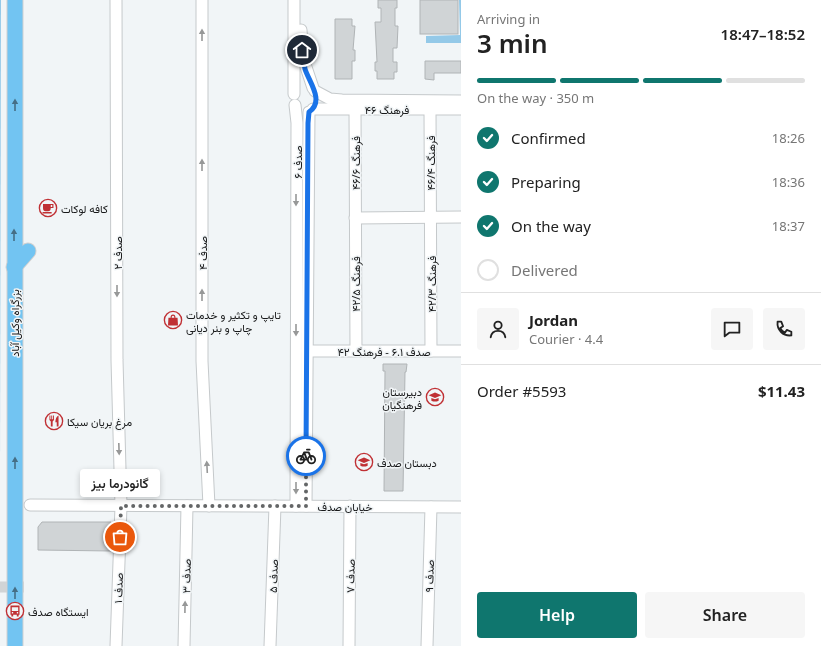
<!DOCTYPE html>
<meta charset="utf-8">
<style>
body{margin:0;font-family:"Noto Sans",Vazirmatn,sans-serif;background:#f6f6f6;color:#222;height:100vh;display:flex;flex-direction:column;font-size:15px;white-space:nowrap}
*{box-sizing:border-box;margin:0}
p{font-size:13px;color:#767676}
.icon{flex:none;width:22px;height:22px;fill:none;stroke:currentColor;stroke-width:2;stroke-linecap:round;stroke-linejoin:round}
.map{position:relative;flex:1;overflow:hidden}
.details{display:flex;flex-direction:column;background:#fff;width:360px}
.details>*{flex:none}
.pin{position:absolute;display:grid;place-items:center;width:34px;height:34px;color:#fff;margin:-17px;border:2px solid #fff;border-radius:50%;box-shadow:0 1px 4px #0007}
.courier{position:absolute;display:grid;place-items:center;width:40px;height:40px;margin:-20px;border:3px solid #1a73e8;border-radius:50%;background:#fff;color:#222;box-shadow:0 1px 5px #0007}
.bubble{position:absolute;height:28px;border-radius:4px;background:#fff;box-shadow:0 2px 6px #0003;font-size:13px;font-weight:600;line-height:28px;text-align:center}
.summary em{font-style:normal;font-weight:600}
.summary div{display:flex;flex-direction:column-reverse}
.summary{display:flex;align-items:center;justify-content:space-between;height:68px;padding:0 16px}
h1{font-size:26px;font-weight:600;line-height:30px}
.bar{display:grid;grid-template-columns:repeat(4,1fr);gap:6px 4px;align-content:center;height:48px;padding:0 16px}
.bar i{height:5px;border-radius:3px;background:#e0e0e0}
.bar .current{background:#0f766e}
.bar p{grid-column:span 4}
.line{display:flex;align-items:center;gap:10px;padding:0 16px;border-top:1px solid #e0e0e0}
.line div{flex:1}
.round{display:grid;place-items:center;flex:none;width:42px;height:42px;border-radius:4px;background:#f6f6f6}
ol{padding:0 16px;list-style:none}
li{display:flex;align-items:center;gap:12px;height:44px}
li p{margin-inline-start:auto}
li .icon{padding:4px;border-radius:50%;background:#0f766e;color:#fff;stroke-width:4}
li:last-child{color:#767676}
li i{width:22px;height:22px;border:2px solid #e0e0e0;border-radius:50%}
.action{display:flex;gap:8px;margin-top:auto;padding:8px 16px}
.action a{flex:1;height:46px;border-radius:4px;background:#0f766e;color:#fff;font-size:16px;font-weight:600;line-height:46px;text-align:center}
.action a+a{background:#f6f6f6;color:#222}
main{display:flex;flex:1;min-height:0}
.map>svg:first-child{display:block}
</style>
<main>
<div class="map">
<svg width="461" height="646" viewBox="0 0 461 646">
<rect width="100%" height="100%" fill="#f1f5f7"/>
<g fill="#94c9e8">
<path d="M0,0h1l-1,466z"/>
<path d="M459,0h2v43h-35v-7l34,-1z"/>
</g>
<g fill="#d0d4d6" stroke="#b0b4b6">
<path d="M378,0h19v8h-2v18h3l-1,22h-4v14h4v10h-3v7h-17v-8h-2v-9h2l-2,-40h6v-14h-3z"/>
<rect x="420" y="0" width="38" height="34"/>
<path d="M335,19h17v7h3l-2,24h2v11h-3v18h-17z"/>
<path d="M425,61h36v12h-27v7l-9,-1z"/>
<path d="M383,364h24l-1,8h-1l-2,119h-19l1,-120h-2z"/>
<path d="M42,522h69v29l-73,-1v-23z"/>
</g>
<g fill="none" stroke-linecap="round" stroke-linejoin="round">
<path stroke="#d0d4d6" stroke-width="11" stroke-dasharray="11 5.5" stroke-linecap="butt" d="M0,587h24"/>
<defs>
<g id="minor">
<path d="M116,0l1,360 4,146 -5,140"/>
<path d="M202,0v361l7,145"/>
<path d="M294,0v94"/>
<path d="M301,30l2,28 10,30"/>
<path d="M315,91l15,8 12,1 119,1"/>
<path d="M295,105l2,18 -1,383"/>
<path d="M313,109h148"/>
<path d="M355,109l1,242"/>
<path d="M430,109l1,242"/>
<path d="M355,218l106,-1"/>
<path d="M307,351h154"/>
<path d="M30,505l431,2"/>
<path d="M306,506l3,-394"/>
<path d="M184,646l3,-140"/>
<path d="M270,646l5,-140"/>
<path d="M349,646l1,-140"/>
<path d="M427,646l4,-139"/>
</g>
<g id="highway">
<path d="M14,267l14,-16"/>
<path d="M15,646v-646"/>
</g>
</defs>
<use href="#minor" stroke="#c5c9cb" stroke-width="13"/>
<use href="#highway" stroke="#d1d1d1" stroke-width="17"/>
<use href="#minor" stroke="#fff" stroke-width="11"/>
<use href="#highway" stroke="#72c4f2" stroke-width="15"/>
</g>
<defs><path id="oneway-solid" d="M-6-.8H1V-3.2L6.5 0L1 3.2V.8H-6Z"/></defs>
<g fill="#979898">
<use href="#oneway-solid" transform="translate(202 35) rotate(-90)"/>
<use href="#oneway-solid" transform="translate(202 165) rotate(-90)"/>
<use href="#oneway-solid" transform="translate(296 200) rotate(90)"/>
<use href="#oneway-solid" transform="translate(117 291) rotate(90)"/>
<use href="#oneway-solid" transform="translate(202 295) rotate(-90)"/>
<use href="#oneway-solid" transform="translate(296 330) rotate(90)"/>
<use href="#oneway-solid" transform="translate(119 449) rotate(88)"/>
<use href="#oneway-solid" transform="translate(207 467) rotate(-93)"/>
<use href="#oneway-solid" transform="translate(296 488) rotate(90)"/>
<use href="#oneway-solid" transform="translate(185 607) rotate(-89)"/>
</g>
<g fill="#456e86">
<use href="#oneway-solid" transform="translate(15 105) rotate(-90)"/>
<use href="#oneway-solid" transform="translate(14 235) rotate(-90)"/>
<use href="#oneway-solid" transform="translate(15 463) rotate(-90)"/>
<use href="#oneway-solid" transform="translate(15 593) rotate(-90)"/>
</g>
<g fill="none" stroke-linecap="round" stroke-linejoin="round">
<path stroke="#646667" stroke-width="4" stroke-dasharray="0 7.2" d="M120,537l1,-31h185v-50"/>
<path stroke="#1a73e8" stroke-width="5" d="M302,50c1,7 2,13 3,19 4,13 20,32 4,43l-1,11 -2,333"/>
</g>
<defs>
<symbol id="cafe-ring" viewBox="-11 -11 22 22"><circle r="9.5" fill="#f1f5f7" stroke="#c03034" stroke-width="1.5"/><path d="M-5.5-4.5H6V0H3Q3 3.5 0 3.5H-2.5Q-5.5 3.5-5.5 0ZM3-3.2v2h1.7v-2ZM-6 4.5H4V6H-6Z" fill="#c03034"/></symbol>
<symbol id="shop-ring" viewBox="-11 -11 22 22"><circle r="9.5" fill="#f1f5f7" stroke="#c03034" stroke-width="1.5"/><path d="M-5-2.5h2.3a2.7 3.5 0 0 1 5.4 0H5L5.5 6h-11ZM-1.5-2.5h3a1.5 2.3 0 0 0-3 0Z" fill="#c03034"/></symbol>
<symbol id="school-ring" viewBox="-11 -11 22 22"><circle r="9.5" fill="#f1f5f7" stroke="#c03034" stroke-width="1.5"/><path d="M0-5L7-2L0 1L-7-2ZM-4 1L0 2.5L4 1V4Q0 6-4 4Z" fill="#c03034"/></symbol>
<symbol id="restaurant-ring" viewBox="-11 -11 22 22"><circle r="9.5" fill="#f1f5f7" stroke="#c03034" stroke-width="1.5"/><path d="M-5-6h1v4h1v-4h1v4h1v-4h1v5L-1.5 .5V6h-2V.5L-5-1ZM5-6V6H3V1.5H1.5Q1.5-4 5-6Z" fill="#c03034"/></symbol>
<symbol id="bus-ring" viewBox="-11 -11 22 22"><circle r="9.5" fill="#f1f5f7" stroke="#c03034" stroke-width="1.5"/><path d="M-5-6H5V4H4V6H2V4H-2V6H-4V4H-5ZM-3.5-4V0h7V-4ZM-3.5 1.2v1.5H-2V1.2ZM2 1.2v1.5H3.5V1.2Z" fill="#c03034"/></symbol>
</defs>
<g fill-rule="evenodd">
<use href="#cafe-ring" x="38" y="198" width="20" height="20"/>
<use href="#shop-ring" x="163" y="310" width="20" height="20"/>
<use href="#school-ring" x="425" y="387" width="20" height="20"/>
<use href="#restaurant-ring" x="44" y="411" width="20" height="20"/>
<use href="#school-ring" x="354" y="452" width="20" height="20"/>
<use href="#bus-ring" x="5" y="601" width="20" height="20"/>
</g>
<g text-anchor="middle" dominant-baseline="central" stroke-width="3" stroke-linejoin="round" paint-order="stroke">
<g font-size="11" fill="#18191a" stroke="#f1f5f7">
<text x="387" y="109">فرهنگ ۴۶</text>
<text transform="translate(297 162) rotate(-90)">صدف ۶</text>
<text transform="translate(355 163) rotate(-90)">فرهنگ ۴۶/۶</text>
<text transform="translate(430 163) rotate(-90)">فرهنگ ۴۶/۴</text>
<text transform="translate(117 253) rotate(-90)">صدف ۲</text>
<text transform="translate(202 253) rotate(-90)">صدف ۴</text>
<text transform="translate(355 284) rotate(-90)">فرهنگ ۴۲/۵</text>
<text transform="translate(431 284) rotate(-90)">فرهنگ ۴۲/۳</text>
<text transform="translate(14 323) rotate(-90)">بزرگراه وکیل آباد</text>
<text x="384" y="351">صدف ۶.۱ - فرهنگ ۴۲</text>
<text x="345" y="506">خیابان صدف</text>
<text transform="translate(186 576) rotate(-89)">صدف ۳</text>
<text transform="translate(273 576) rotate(-88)">صدف ۵</text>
<text transform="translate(350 576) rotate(-89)">صدف ۷</text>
<text transform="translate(429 576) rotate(-88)">صدف ۹</text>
<text transform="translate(118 588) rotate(-88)">صدف ۱</text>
</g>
<g font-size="11" fill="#18191a" stroke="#f1f5f7" text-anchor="start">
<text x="61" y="208">کافه لوکات</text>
<text x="186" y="314">تایپ و تکثیر و خدمات<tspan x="186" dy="13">چاپ و بنر دیانی</tspan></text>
<text x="422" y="391" text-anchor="end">دبیرستان<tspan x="422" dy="13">فرهنگیان</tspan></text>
<text x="67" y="421">مرغ بریان سیکا</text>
<text x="377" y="462">دبستان صدف</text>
<text x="28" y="611">ایستگاه صدف</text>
</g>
</g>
</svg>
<div class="pin" style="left:120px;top:537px;background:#ea580c"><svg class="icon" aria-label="bag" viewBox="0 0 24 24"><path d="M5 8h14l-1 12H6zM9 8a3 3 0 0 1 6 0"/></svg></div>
<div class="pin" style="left:302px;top:50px;background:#1f2937"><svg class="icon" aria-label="home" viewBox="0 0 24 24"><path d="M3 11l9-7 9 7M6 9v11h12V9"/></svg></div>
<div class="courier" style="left:306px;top:456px"><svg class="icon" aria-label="bike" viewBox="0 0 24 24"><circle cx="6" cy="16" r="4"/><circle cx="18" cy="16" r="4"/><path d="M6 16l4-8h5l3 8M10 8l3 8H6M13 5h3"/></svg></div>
<div class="bubble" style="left:80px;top:469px;width:80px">گانودرما بیز</div>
</div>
<section class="details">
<div class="summary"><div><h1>3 min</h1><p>Arriving in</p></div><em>18:47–18:52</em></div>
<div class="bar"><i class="current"></i><i class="current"></i><i class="current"></i><i></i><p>On the way · 350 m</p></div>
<ol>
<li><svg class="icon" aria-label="check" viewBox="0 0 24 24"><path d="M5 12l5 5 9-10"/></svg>Confirmed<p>18:26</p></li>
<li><svg class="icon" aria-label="check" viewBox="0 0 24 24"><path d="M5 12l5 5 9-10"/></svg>Preparing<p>18:36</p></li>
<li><svg class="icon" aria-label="check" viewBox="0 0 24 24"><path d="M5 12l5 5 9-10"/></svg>On the way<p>18:37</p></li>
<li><i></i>Delivered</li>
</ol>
<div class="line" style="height:72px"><a class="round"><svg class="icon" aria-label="person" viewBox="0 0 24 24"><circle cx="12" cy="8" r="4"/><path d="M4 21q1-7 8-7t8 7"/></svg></a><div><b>Jordan</b><p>Courier · 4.4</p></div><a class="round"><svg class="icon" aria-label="chat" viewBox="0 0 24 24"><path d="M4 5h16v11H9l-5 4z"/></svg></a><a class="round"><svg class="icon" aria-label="phone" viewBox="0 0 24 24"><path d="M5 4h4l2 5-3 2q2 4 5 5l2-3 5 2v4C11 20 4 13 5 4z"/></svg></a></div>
<div class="line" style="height:52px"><div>Order #5593</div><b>$11.43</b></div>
<div class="action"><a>Help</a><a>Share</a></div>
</section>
</main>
